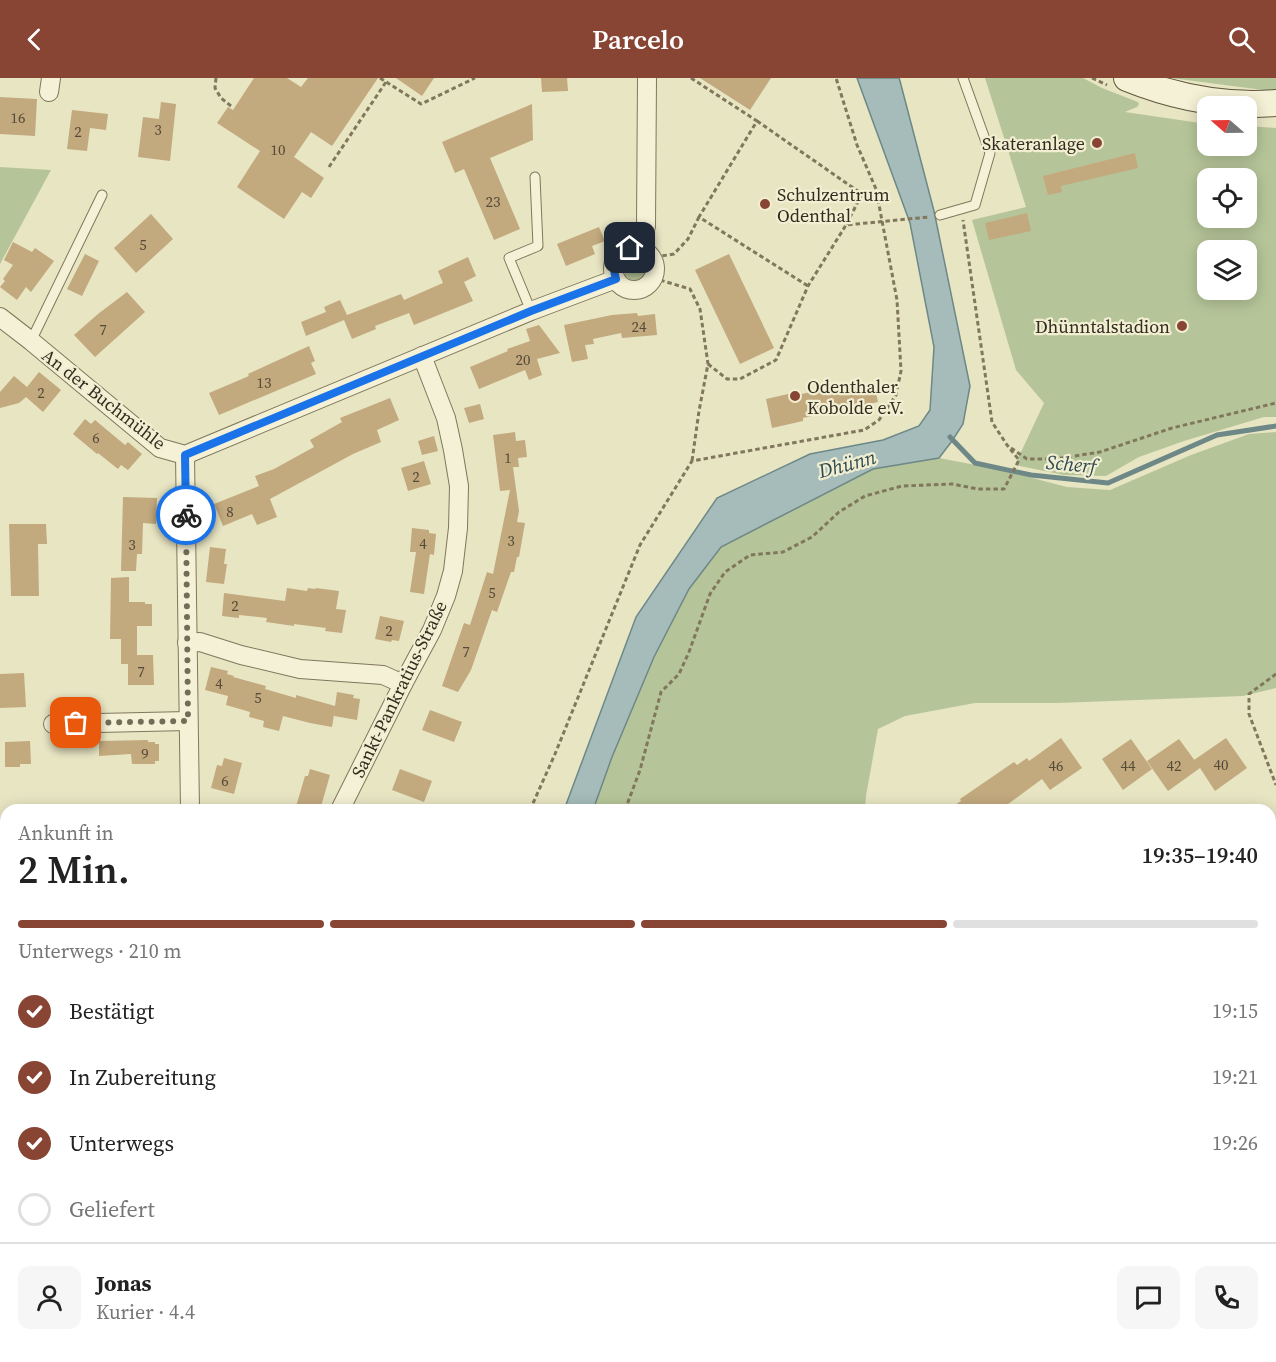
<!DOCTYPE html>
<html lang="de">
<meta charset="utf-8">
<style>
body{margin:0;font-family:"Source Serif 4",serif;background:#f6f6f6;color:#222;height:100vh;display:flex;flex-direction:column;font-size:22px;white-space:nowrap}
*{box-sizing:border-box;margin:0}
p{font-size:20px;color:#767676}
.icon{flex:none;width:33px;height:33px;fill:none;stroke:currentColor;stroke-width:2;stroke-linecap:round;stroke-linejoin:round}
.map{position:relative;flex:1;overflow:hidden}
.drawer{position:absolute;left:0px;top:726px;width:1276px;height:558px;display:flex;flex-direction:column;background:#fff;border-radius:18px 18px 0 0;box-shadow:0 3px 15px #0003}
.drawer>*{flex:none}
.needle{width:39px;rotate:290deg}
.tools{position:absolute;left:1197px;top:18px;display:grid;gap:12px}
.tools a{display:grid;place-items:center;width:60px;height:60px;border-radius:12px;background:#fff;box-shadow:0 3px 15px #0003;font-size:30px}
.pin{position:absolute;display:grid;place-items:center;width:51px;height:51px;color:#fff;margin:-26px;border-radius:12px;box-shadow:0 3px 9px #0006}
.courier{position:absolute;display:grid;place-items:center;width:60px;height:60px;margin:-30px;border:4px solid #1a73e8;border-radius:50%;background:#fff;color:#222;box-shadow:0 2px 8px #0007}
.head em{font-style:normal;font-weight:600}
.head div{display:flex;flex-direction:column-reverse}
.head{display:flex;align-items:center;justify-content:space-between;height:102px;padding:0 18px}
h1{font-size:39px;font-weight:600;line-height:45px}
.bar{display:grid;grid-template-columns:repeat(4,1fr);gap:9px 6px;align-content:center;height:72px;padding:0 18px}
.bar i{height:8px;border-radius:4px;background:#e0e0e0}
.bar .on{background:#884533}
.bar p{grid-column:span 4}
.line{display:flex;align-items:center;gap:15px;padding:0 18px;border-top:2px solid #e0e0e0}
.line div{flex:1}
.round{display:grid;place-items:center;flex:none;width:63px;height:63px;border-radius:12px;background:#f6f6f6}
ol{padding:0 18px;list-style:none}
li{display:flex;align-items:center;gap:18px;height:66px}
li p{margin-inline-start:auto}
li .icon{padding:6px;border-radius:50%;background:#884533;color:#fff;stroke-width:4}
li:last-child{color:#767676}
li i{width:33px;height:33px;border:3px solid #e0e0e0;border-radius:50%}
header{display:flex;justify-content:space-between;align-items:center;height:78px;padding:0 18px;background:#884533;color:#fff;font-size:27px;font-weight:600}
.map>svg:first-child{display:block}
</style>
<header><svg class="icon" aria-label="back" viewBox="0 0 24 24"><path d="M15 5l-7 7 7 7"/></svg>Parcelo<svg class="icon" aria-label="search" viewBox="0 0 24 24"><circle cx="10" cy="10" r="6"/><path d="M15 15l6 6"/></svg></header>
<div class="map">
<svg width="1276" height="1284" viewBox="0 0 1276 1284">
<rect width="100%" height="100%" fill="#e8e5c3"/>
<g fill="#b6c599" fill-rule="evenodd">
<path d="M985,0h98l19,10 36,14 1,2 -2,3 -12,5 82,12 1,22h38l1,-20 29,2v289h-12l-80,24 -45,16 -33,19 -42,-1 -49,-10 29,-62 -28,-33 -44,-150 54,-13zM1208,100h38v40h-38zM1208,172h38v40h-38z"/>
<path d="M1171,0h105v13h-5z"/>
<path d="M0,89l51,3 -51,94z"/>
<circle cx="635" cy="190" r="12"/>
<path d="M1276,354v256l-33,8 -185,7h-83l-70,13 -27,13 -12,67 -1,14h-272l19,-53 42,-100 35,-68 32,-43 152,-77 66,-11 63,12 65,17 43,3 81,-35 58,-21z"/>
<path d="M1276,1131v30l-5,7v-35z"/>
<path d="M1276,1180v104h-69l3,-6h60l1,-90z"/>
<path d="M374,1278h59l-2,6h-61z"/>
<path d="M443,1278h399l-1,6h-400z"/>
</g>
<g fill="#a5bcba" stroke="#6d8887" stroke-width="1.5">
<path d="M857,0h42l1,3 34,130 36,175 -7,38 -11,17 -13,17 -66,11 -152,78 -32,42 -35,68 -42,100 -19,53h-29l72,-193 81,-119 93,-44 73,-14 36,-14 11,-16 4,-63 -24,-124z"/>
<path d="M345,1278h29l-4,6h-29z"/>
</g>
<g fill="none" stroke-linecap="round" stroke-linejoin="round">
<g stroke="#6d8887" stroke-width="5">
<path d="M950,359l25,26 56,12 77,8 109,-48 59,-9"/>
<path d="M1270,1210l6,-6"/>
<path d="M1236,1284l2,-6"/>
</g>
</g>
<g fill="#c2a97e">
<path d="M254,0h33l14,9 7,-9h70l-46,68 -21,-14 -17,25 30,21 -13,20 -9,-6 -18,27 -47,-32 23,-36 -43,-28 11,-16 5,3z"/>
<path d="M396,0h38l-12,18z"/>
<path d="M541,0h26l1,13 -26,1z"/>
<path d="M700,0h71l-21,32z"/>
<path d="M0,19l37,2 -2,37 -35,-2z"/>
<path d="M161,24l15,2 -6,57 -32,-4 5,-40 16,2z"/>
<path d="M532,26l1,36 -43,18 30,71 -26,11 -30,-71 -9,4 -13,-31z"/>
<path d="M72,32l36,4 -2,16 -16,-2 -3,23 -20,-2z"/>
<path d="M1135,75l3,15 -77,18 1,6 -14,3 -5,-19z"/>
<path d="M1027,135l4,18 -42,9 -4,-17z"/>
<path d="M151,136l22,25 -37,34 -22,-25z"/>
<path d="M599,149l6,14 -13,5 3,8 -29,12 -9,-22z"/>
<path d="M13,164l19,10 3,-4 19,13 -23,31 -5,-5 -9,13 -17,-13 5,-6 -2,-2 10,-14 -9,-5z"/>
<path d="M85,176l14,7 -17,35 -15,-7z"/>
<path d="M729,176l45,94 -34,16 -45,-94z"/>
<path d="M468,179l8,19 -12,6 9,19 -59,24 -5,-12 -34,13 1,3 -24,10 -8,-19 -38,16 -5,-14 25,-10 -2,-5 16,-7 7,15 54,-21 3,6 39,-17 -5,-12z"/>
<path d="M127,214l18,20 -50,45 -21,-22 24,-21z"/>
<path d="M637,235l1,3 17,-2 2,21 -35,3 -1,-5 -28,6 1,5 -9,1 3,14 -16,3 -8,-37 48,-10z"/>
<path d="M539,247l21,28 -23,6 5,16 -13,5 -4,-10 -46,19 -9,-22 38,-16 -1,-2 23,-8 -4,-12z"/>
<path d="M309,268l6,15 -4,2 5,11 -97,41 -10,-22 40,-17 -1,-2z"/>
<path d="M39,294l22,18 -18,22 -17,-15 -7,6 -19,5v-16l14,-16 13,11z"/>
<path d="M874,305l4,19 -75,16v3l-31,7 -6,-29 31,-7 1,3 24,-6 1,5z"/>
<path d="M390,320l9,22 -22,10 4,12 -28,12 -83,45 7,18 -20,8 -5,-11 -29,12 -9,-22 45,-18 -4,-10 19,-7 40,-22 -4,-7 32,-18 -2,-4z"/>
<path d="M480,326l4,15 -15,4 -5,-15z"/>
<path d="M85,341l6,5 4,-4 30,25 3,-3 14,12 -14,16 -7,-5 -3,4 -20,-16 -1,1 -24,-20z"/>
<path d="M515,354l1,9 9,-1 2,17 -9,1 1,9h-6l6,44 -2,11 8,1 -6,34h-2l-3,15h-3l-14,40 -5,-2 -21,60 -13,22 -16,-6 22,-63 6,2 17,-53 6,2 17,-84 -10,1 -7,-56z"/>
<path d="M434,358l4,15 -16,4 -4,-14z"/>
<path d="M424,383l7,23 -23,7 -7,-23z"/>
<path d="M123,419l34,1 -1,26 -13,-1 -1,31h-5l-1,17h-15z"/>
<path d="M9,446h37l1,20h-9l1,52h-28z"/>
<path d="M412,450l17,2v3l7,1 -2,21 -4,-1 -6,40 -14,-2 6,-40h-6z"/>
<path d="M210,469l16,2 -2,15h3l-3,20 -18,-2z"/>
<path d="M129,499v25h16v2h7v22h-15v29h16l1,30h-26v-21h-7v-25h-11l1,-61z"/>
<path d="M287,510l20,3 1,-3 7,1 1,-1 23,3 -3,18 10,1 -4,23 -17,-2 1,-3 -32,-4v2l-28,-4 1,-4 -28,-3v3l-17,-2 2,-23 61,8z"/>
<path d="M380,538l24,5 -5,20 -7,-1 -1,2 -16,-3z"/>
<path d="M211,589l17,4 -1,3 7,2 -1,1 33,9 -1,3 31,9v-3l39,11 2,-14 17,3 -1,3 7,1 -3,21 -23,-4 1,-7 -3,18 -22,-4 -27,-7 -4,15 -16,-4 1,-6 -15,-4 1,-5 -24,-7 2,-9 -23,-6z"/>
<path d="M24,595l2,34 -26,1v-34z"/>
<path d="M430,632l32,12 -8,20 -32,-12z"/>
<path d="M1061,660l21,30 -32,22 -8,-11 -42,31h-53l14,-9 -1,-2 54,-37 3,3 10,-7 2,3z"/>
<path d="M1226,660l21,30 -32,23 -15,-23 -32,23 -21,-30 32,-22 19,26 -4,-5z"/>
<path d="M1131,661l21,30 -29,21 -21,-31z"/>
<path d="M148,662v2h7v2h4v17h-4v3h-23l-1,-10 -32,2v-15z"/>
<path d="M30,663l1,23h-11v3h-15v-25z"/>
<path d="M224,680l18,5 -8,31 -23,-6 6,-23 5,1z"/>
<path d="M310,691l20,6 -10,35h-25l10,-34h3z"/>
<path d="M400,691l32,12 -8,21 -32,-12z"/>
</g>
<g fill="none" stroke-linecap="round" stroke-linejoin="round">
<defs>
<g id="service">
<path d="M940,137l35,-10 15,-52 -27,-75"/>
<path d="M531,233l-22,-53 29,-12 -3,-69"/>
<path d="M31,263l71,-146"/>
<path d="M139,1278l1,6"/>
</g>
<g id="minor">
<path d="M49,14l2,-14"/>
<circle cx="634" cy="191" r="21"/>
<path d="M640,171l6,-23 1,-148"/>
<path d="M0,239l31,24 129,107 25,7 346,-144 85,-32"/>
<path d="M185,377l5,355"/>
<path d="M187,565l13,-1 41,13 59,14 83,6 20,9"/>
<path d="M53,646l135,-3"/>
<path d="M340,732l63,-126 29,-54 14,-34 7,-25 5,-43 1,-42 -6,-36 -7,-32 -24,-62"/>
<path d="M1270,756h6"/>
<path d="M1270,843l6,-4"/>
<path d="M1270,910l6,-11"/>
<path d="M0,965l6,3"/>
<path d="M73,1278v6"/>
</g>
<path id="secondary" d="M1127,0c47,19 98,29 149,25"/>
</defs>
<use href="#service" stroke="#80775c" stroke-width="11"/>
<use href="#minor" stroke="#80775c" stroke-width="20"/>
<use href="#secondary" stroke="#62583f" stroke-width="28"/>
<g stroke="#80775c" stroke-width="3" stroke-dasharray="4.5 3" stroke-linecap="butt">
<path d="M216,0l-1,10 6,10 10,8"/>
<path d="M380,0l41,26 54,-26"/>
<path d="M691,0l66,43 -58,96 109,69"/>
<path d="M1092,0l15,7"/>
<path d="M757,43l105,73 -16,31"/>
<path d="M329,89l57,-85"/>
<path d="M655,179l19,-3 14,-15 11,-22"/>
<path d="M653,200l37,11 10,20 8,55 -9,47 -7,50"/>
<path d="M708,286l19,15h13l36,-19 32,-74 38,-61 83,-8"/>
<path d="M1011,370l16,11h28l45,-7 72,-24 104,-25"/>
<path d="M1276,596l-27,20v20l27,71"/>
<path d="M530,732l25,-56 85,-209 52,-84 172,-31 15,-10 17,-25 5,-24 -4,-71 -21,-111 -19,-44 -21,-67"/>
<path d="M625,732l15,-40 21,-78 18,-18 10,-22 21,-58 15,-22 25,-17 33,-3 29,-15 27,-25 26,-16 37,-10 50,-2 26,5h26l15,-29 -12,-15 -15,-23 -29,-202"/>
<path d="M1270,1176l6,-5"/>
<path d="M198,1278v6"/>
<path d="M414,1284l3,-6"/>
<path d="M955,1284l5,-6"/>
<path d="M1218,1284l2,-6"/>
</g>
<use href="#service" stroke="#f4f1d6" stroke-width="9"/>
<use href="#minor" stroke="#f4f1d6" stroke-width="18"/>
<use href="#secondary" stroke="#f4f1d6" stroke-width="26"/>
</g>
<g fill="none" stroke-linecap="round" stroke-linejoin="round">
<path stroke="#726d58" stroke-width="6" stroke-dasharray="0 10.8" d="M76,645l112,-2 -2,-206"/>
<path stroke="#1a73e8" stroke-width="8" d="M186,437l-1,-60 346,-144 85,-32c-5,-16 -1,-24 14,-31"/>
</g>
<g fill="#884533" stroke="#f1eed2" stroke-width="2">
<circle cx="1097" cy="65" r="6"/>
<circle cx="765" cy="126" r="6"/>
<circle cx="1182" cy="248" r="6"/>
<circle cx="795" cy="318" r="6"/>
</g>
<g text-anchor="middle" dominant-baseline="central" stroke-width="4.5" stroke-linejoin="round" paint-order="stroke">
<g font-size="15" fill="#564b37">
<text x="18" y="39">16</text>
<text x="158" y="51">3</text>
<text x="78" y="53">2</text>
<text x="278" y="71">10</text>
<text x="493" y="123">23</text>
<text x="143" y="166">5</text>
<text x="639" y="248">24</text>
<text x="103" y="251">7</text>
<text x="523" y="281">20</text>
<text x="264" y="304">13</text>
<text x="41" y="314">2</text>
<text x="96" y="359">6</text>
<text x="508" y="379">1</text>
<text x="416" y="398">2</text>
<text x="230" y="433">8</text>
<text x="511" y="462">3</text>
<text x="423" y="465">4</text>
<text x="132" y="466">3</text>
<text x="492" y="514">5</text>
<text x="235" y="527">2</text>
<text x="389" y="552">2</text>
<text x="466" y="573">7</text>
<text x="141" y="593">7</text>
<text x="219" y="605">4</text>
<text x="258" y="619">5</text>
<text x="145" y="675">9</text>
<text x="1221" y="686">40</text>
<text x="1056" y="687">46</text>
<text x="1128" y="687">44</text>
<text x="1174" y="687">42</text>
<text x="225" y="702">6</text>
</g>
<g font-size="18" fill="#322c1f" stroke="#f1eed2" text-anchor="end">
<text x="1085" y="65">Skateranlage</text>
<text x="777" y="116" text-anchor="start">Schulzentrum<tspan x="777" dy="21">Odenthal</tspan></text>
<text x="1170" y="248">Dhünntalstadion</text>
<text x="807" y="308" text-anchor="start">Odenthaler<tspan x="807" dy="21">Kobolde e.V.</tspan></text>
</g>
<g font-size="18" fill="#322c1f" stroke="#f1eed2">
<text transform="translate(104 321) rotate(38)">An der Buchmühle</text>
<text transform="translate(399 611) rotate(-64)">Sankt-Pankratius-Straße</text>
</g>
<g font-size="20" font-style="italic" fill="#2f4b50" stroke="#f1eed2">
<text transform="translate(847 386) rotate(-15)">Dhünn</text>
<text transform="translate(1071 386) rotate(5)">Scherf</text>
</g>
</g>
</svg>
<div class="tools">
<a><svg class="needle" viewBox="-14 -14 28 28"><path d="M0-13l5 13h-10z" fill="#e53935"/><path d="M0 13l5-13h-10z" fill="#767676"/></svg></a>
<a><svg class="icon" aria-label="locate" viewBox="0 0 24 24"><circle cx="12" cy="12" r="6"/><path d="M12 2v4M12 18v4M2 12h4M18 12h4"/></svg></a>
<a><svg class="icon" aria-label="layers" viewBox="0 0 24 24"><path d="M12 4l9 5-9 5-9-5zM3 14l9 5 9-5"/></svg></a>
</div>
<div class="pin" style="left:76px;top:645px;background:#ea580c"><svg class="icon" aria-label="bag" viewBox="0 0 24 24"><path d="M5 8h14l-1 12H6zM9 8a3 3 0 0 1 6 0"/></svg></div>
<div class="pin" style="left:630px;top:170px;background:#1f2937"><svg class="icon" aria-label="home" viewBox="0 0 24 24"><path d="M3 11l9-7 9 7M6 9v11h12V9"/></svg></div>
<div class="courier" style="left:186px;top:437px"><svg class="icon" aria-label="bike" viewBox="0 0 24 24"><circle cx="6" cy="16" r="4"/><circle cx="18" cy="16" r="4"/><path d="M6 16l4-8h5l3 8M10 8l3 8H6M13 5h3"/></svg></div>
<section class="drawer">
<div class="head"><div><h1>2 Min.</h1><p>Ankunft in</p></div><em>19:35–19:40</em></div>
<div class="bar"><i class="on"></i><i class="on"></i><i class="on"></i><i></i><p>Unterwegs · 210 m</p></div>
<ol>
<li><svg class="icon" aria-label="check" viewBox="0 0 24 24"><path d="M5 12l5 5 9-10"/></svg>Bestätigt<p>19:15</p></li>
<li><svg class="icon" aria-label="check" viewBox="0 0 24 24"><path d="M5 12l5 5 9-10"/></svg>In Zubereitung<p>19:21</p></li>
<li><svg class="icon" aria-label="check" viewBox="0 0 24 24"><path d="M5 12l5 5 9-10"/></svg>Unterwegs<p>19:26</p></li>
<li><i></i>Geliefert</li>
</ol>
<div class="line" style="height:108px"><a class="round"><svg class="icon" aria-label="person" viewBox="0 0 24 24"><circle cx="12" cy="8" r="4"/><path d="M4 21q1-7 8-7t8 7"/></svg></a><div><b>Jonas</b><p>Kurier · 4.4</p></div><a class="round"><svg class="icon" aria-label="chat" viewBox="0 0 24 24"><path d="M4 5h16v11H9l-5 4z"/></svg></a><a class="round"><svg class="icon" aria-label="phone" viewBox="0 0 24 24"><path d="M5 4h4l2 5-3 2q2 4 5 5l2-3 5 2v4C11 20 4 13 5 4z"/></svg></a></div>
</section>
</div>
